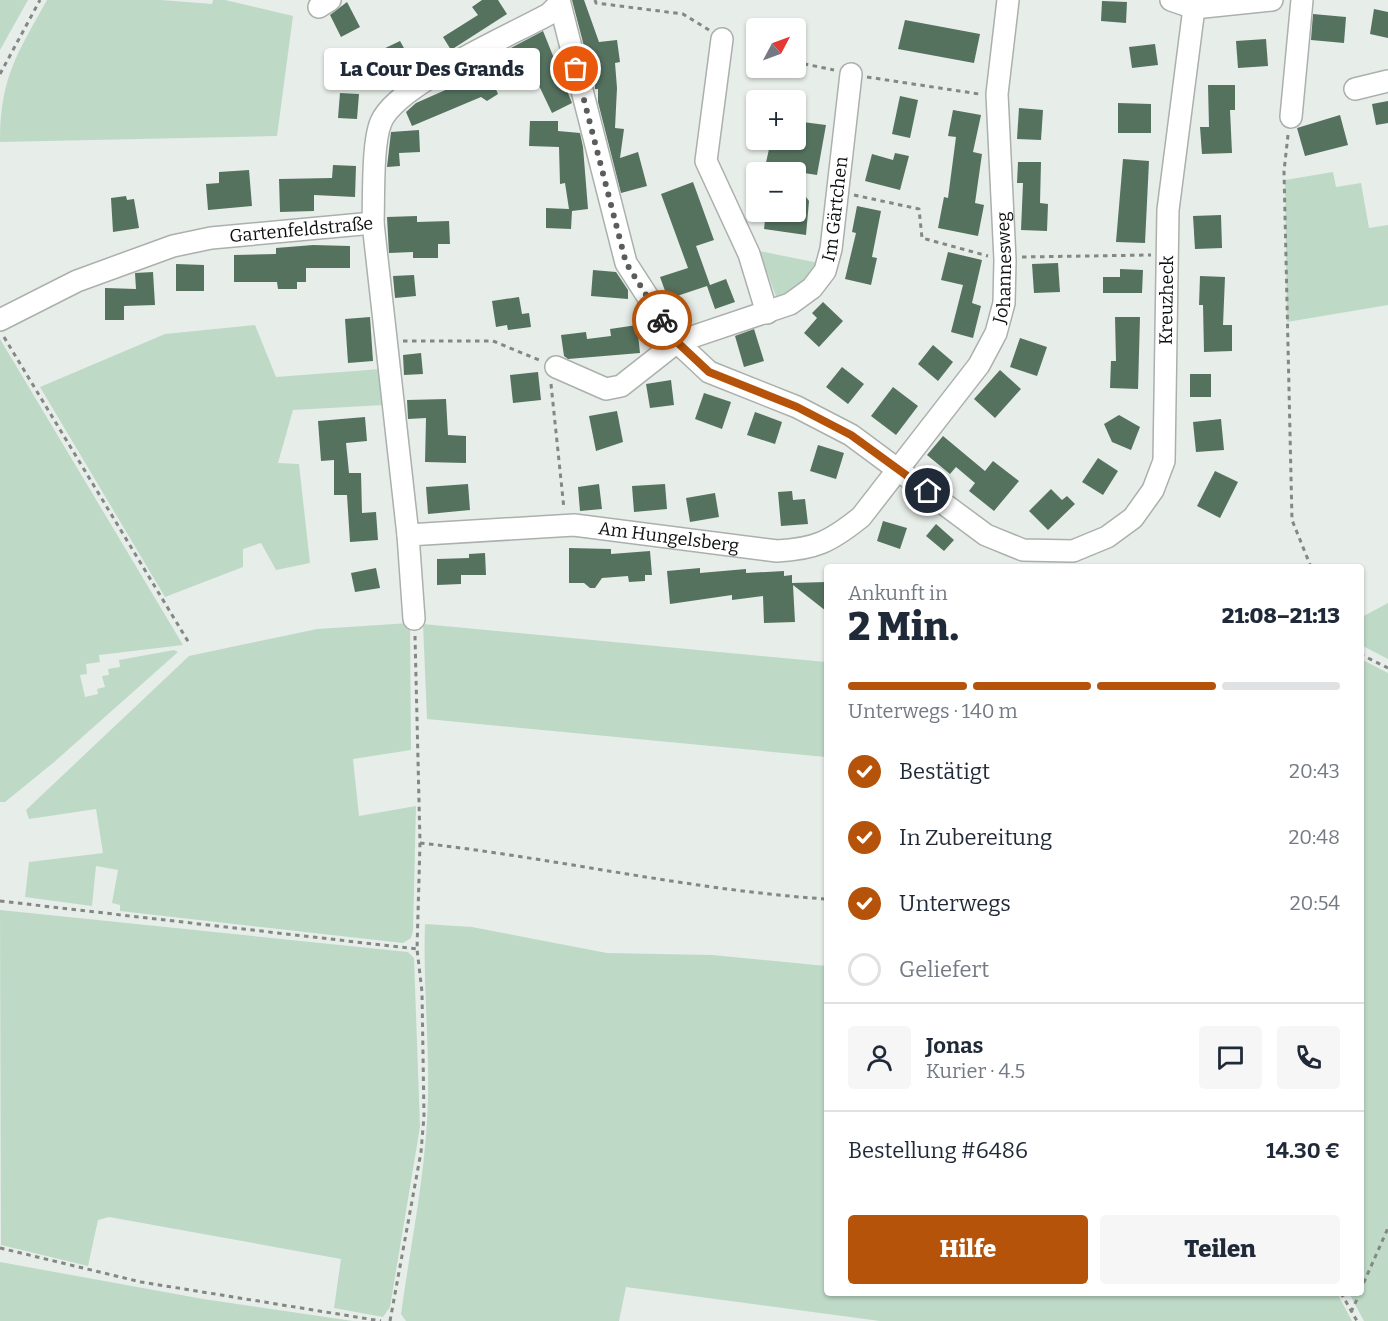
<!DOCTYPE html>
<html lang="de">
<meta charset="utf-8">
<style>
body{margin:0;font-family:Bitter,serif;background:#f6f6f7;color:#1f2937;height:100vh;display:flex;flex-direction:column;font-size:22px;white-space:nowrap}
*{box-sizing:border-box;margin:0}
p{font-size:20px;color:#747a83}
.icon{flex:none;width:33px;height:33px;fill:none;stroke:currentColor;stroke-width:2;stroke-linecap:round;stroke-linejoin:round}
.map{position:relative;flex:1;overflow:hidden}
.sheet{position:absolute;left:824px;top:564px;width:540px;height:732px;display:flex;flex-direction:column;background:#fff;border-radius:6px;box-shadow:0 2px 4px #0004}
.sheet>*{flex:none}
.needle{width:39px;rotate:49deg}
.fabs{position:absolute;left:746px;top:18px;display:grid;gap:12px}
.fabs a{display:grid;place-items:center;width:60px;height:60px;border-radius:6px;background:#fff;box-shadow:0 2px 4px #0004;font-size:30px}
.pin{position:absolute;display:grid;place-items:center;width:51px;height:51px;color:#fff;margin:-26px;border:3px solid #fff;border-radius:50%;box-shadow:0 2px 6px #0007}
.courier{position:absolute;display:grid;place-items:center;width:60px;height:60px;margin:-30px;border:4px solid #b45309;border-radius:50%;background:#fff;color:#222;box-shadow:0 2px 8px #0007}
.bubble{position:absolute;height:42px;border-radius:6px;background:#fff;box-shadow:0 2px 4px #0004;font-size:20px;font-weight:800;line-height:42px;text-align:center}
.overview em{font-style:normal;font-weight:800}
.overview div{display:flex;flex-direction:column-reverse}
.overview{display:flex;align-items:center;justify-content:space-between;height:102px;padding:0 24px}
h1{font-size:39px;font-weight:800;line-height:45px}
.bar{display:grid;grid-template-columns:repeat(4,1fr);gap:9px 6px;align-content:center;height:72px;padding:0 24px}
.bar i{height:8px;border-radius:4px;background:#e0e1e3}
.bar .current{background:#b45309}
.bar p{grid-column:span 4}
.line{display:flex;align-items:center;gap:15px;padding:0 24px;border-top:2px solid #e0e1e3}
.line div{flex:1}
.round{display:grid;place-items:center;flex:none;width:63px;height:63px;border-radius:6px;background:#f6f6f7}
ol{padding:0 24px;list-style:none}
li{display:flex;align-items:center;gap:18px;height:66px}
li p{margin-inline-start:auto}
li .icon{padding:6px;border-radius:50%;background:#b45309;color:#fff;stroke-width:4}
li:last-child{color:#747a83}
li i{width:33px;height:33px;border:3px solid #e0e1e3;border-radius:50%}
.action{display:flex;gap:12px;margin-top:auto;padding:12px 24px}
.action a{flex:1;height:69px;border-radius:6px;background:#b45309;color:#fff;font-size:24px;font-weight:800;line-height:69px;text-align:center}
.action a+a{background:#f6f6f7;color:#1f2937}
.map>svg:first-child{display:block}
</style>
<div class="map">
<svg width="1388" height="1321" viewBox="0 0 1388 1321">
<rect width="100%" height="100%" fill="#e7ede9"/>
<g fill="#bedac7">
<path d="M0,0h28l-28,50z"/>
<path d="M47,0h114l51,4 1,-4h12l68,16 -16,120 -277,6c0,-64 17,-88 47,-142z"/>
<path d="M1333,172l3,15 25,-4 8,45 19,-3v80l-101,17 -2,-142z"/>
<path d="M759,251l60,12 -20,25 -22,11z"/>
<path d="M255,325l21,52 105,-8 3,36 -91,5 -15,53 21,1 11,99 -34,7 -15,-27 -18,6v18l-78,30 -125,-210 125,-53z"/>
<path d="M0,339l183,306 -84,10 1,7 -14,2 1,10 -7,1 5,22 13,-3 -1,-5 8,-2 -3,-11 7,-1 -1,-6 12,-2 -1,-7 55,-10 4,2 -125,111 -48,39h-5z"/>
<path d="M1388,603v56l-27,-14 -1,-27z"/>
<path d="M410,623l1,127 -58,9 6,57 57,-10 -3,125 -2,7 -8,5 -283,-32v-6l-8,-2 6,-33 -22,-4 -4,40 -67,-9 4,-35 74,-9 -7,-44 -67,10 -3,-9 163,-154 128,-27z"/>
<path d="M423,624l403,38v95l-399,-38z"/>
<path d="M1361,659l27,14v648h-24l-15,-28h11z"/>
<path d="M0,910l408,42 6,6 6,169 -30,180 -7,10 -49,-9 7,-49 -232,-42 -11,3 -10,46 -87,-21z"/>
<path d="M425,924l47,3 135,26 105,2 114,11v327h511l15,28h-472l-254,-34 -7,34h-213l-5,-7c10,-73 26,-146 27,-219 1,-57 -5,-114 -3,-171z"/>
<path d="M0,1262l203,37 150,22h-353z"/>
</g>
<g fill="#55725f">
<path d="M482,0h16l9,14 -56,36 -8,-13 35,-22 -6,-8z"/>
<path d="M572,0h12l15,42 18,-2 3,22 -5,1 2,25 -2,40 9,1 -4,29 18,-6 9,34 -26,7 -23,-91v-13h-3v-35h-7v-4h-3z"/>
<path d="M1102,1l25,1 -1,21 -25,-2z"/>
<path d="M347,2l13,25 -19,10 -11,-22z"/>
<path d="M1374,9l14,3v26l-18,-4z"/>
<path d="M1313,14l33,3 -2,26 -33,-3z"/>
<path d="M905,20l75,14 -6,29 -76,-14z"/>
<path d="M543,31l29,72 -20,10 -20,-42 -37,16 3,7 -11,7 -6,-4 -69,29 -6,-14 10,-9 52,-23 -4,-7z"/>
<path d="M1266,39l2,27 -30,2 -2,-27z"/>
<path d="M400,41l9,16 8,-4 7,13 -29,15 -16,-30z"/>
<path d="M1155,44l3,21 -26,3 -3,-21z"/>
<path d="M1208,85h27v25h-5l2,43 -30,1 -2,-27h9z"/>
<path d="M340,93l19,1 -2,25 -19,-1z"/>
<path d="M900,96l18,4 -8,38 -18,-4z"/>
<path d="M1388,101v22l-12,2 -4,-21z"/>
<path d="M1118,103l33,1v29h-33z"/>
<path d="M1019,108l24,2 -2,30 -24,-1z"/>
<path d="M953,110l28,5 -8,37 9,2 -7,49 9,2 -6,31 -40,-8 6,-31 4,1 8,-61 -8,-1z"/>
<path d="M1340,115l8,30 -43,11 -8,-28z"/>
<path d="M530,121h28v10l22,2 3,14 5,62 -16,2 -1,18 -25,-1v-20l23,1 -4,-26 -5,1 -1,-37 -30,-1z"/>
<path d="M795,121l31,4 -9,50 -52,-8 6,-27h24z"/>
<path d="M419,130l1,22 -21,1 1,13 -13,1 4,-35z"/>
<path d="M895,153l14,3 -9,34 -35,-9 7,-27 21,6z"/>
<path d="M1123,159l26,2 -4,82 -29,-1z"/>
<path d="M1018,162h23l-1,41 8,1 -1,27 -26,-1 2,-47h-6z"/>
<path d="M333,165l23,1 -1,31 -41,-2v16l-34,1 -1,-33 53,-1z"/>
<path d="M249,170l3,36 -44,4 -2,-26 13,-1v-11z"/>
<path d="M693,182l21,58 -18,6 14,39 16,-6 9,23 -20,7 -8,-23 -39,13 -8,-22 28,-9 -27,-74z"/>
<path d="M795,182l14,19 -3,34 -42,-6 2,-17h29z"/>
<path d="M126,196l1,4 7,-1 5,29 -26,4 -2,-34z"/>
<path d="M857,206l24,5 -9,46 5,1 -6,27 -26,-6 11,-46 -4,-1z"/>
<path d="M1221,215l1,33 -27,1 -2,-33z"/>
<path d="M417,216v6l32,-1 1,23h-12v14h-25v-6l-24,1 -2,-36z"/>
<path d="M313,245l37,1v22h-44v14h-9v7h-19l-1,-7h-43v-27l42,-1v-6z"/>
<path d="M948,252l34,8 -10,43 9,3 -8,32 -22,-6 12,-47 -22,-5z"/>
<path d="M1058,263l2,29 -26,1 -2,-29z"/>
<path d="M176,264l28,1v26h-28z"/>
<path d="M1120,269l23,1 -1,23h-39v-16h17z"/>
<path d="M593,270l23,2 12,18v9l-37,-3z"/>
<path d="M153,272l2,33 -31,1v14h-19v-32l31,1 -1,-16z"/>
<path d="M414,275l2,21 -21,2 -2,-22z"/>
<path d="M1200,276l25,1 -2,48h9v26l-28,1 -1,-47h-4z"/>
<path d="M519,297l3,17 7,-1 2,14 -23,3 -1,-5 -11,2 -4,-26z"/>
<path d="M823,302l20,19 -24,26 -15,-14 13,-15 -5,-5z"/>
<path d="M370,317l3,44 -25,2 -3,-44z"/>
<path d="M1115,317h25l-2,72 -28,-1 1,-27h5z"/>
<path d="M637,325l3,28 -72,6 -4,-3 -3,-21 25,-3 1,7 24,-3 -1,-7z"/>
<path d="M754,329l10,32 -20,6 -9,-31z"/>
<path d="M1020,338l27,9 -10,29 -27,-9z"/>
<path d="M933,345l20,17 -15,19 -20,-17z"/>
<path d="M421,353l2,21 -19,1 -1,-20z"/>
<path d="M842,367l22,17 -16,20 -22,-17z"/>
<path d="M1000,370l21,19 -26,29 -21,-19z"/>
<path d="M538,372l3,28 -28,3 -3,-28z"/>
<rect x="1190" y="374" width="21" height="23"/>
<path d="M671,380l3,25 -24,3 -4,-24z"/>
<path d="M893,387l25,19 -22,29 -25,-19z"/>
<path d="M704,393l27,9 -9,27 -27,-10z"/>
<path d="M446,399l2,36 18,1v27l-41,-1 1,-44 -18,1 -1,-19z"/>
<path d="M617,411l6,31 -27,9 -7,-35z"/>
<path d="M755,412l27,10 -7,22 -28,-9z"/>
<path d="M1119,415l21,12 -9,23 -19,-8 -8,-18z"/>
<path d="M365,417l2,24 -21,2 3,30h12l1,40 14,-1 2,28 -28,2 -3,-47h-13v-35l-13,1 -3,-40z"/>
<path d="M1221,419l3,31 -28,2 -3,-30z"/>
<path d="M943,436l42,35 8,-10 26,20 -25,30 -25,-20 6,-8 -19,-16 -6,7 -23,-19z"/>
<path d="M818,445l26,8 -8,26 -26,-8z"/>
<path d="M1098,458l20,13 -15,24 -21,-13z"/>
<path d="M1215,471l23,11 -18,36 -23,-12z"/>
<path d="M468,484l2,26 -42,4 -2,-27z"/>
<path d="M599,484l3,25 -22,2 -2,-24z"/>
<path d="M665,484l2,25 -33,3 -2,-26z"/>
<path d="M1051,489l11,11 5,-4 8,8 -27,26 -19,-19z"/>
<path d="M792,491l1,9 12,-1 3,25 -27,2 -3,-34z"/>
<path d="M715,493l4,24 -29,5 -4,-24z"/>
<path d="M883,521l24,7 -7,21 -23,-8z"/>
<path d="M936,524l18,16 -10,11 -18,-15z"/>
<path d="M569,548l42,1v5l39,-3 2,24h-7v6l-16,1 -1,-6 -26,2 -7,10h-5l-6,-5h-15z"/>
<path d="M485,553l1,22h-25v9l-24,1v-26l32,-1v-4z"/>
<path d="M376,568l4,20 -25,4 -4,-19z"/>
<path d="M700,568v5l46,-4v4l38,-2v5l8,-1v8l34,-1v29l-33,-26 2,37 -31,1 -1,-27 -31,4v-5l-62,9 -3,-33z"/>
</g>
<g fill="none" stroke-linecap="round" stroke-linejoin="round">
<defs>
<g id="minor">
<path id="s1" d="M559,0l67,263 51,79 32,30 88,35 54,28 135,100 37,15 50,1 34,-14 26,-19 20,-28 11,-29 4,-251 26,-202"/>
<path d="M1171,0l23,8 78,-8"/>
<path d="M319,7l11,-7"/>
<path d="M722,39l-16,122 43,93 18,59"/>
<path d="M1355,89l33,-8"/>
<path d="M1291,117l11,-117"/>
<path d="M373,223l35,312"/>
<path id="s2" d="M0,320l77,-39 96,-35 38,-8 162,-15c1,-25 -1,-80 8,-101 15,-37 130,-87 168,-108l10,-10"/>
<path id="s3" d="M556,367l50,22 15,-3 56,-44 113,-38 22,-16 13,-17 6,-22 20,-175"/>
<path id="s4" d="M414,619l-6,-84 166,-10 203,26c38,-2 53,-9 84,-34l118,-152 17,-32 8,-30 1,-43 -8,-166 11,-94"/>
</g>
</defs>
<use href="#minor" stroke="#abb0ac" stroke-width="24"/>
<g stroke="#848885" stroke-width="3" stroke-dasharray="4.5 4.5" stroke-linecap="butt">
<path d="M595,0l1,3 87,11 26,16"/>
<path d="M795,62l39,8"/>
<path d="M0,74l40,-74"/>
<path d="M867,77l112,17"/>
<path d="M1288,135l-4,36 8,349 19,47"/>
<path d="M854,195l65,14 3,29 66,18"/>
<path d="M1022,257l129,-2"/>
<path d="M4,337l185,306"/>
<path d="M403,341h90l46,19"/>
<path d="M551,384l13,125"/>
<path d="M1360,654l28,14"/>
<path d="M420,843c136,15 269,47 406,56"/>
<path d="M0,901l417,48"/>
<path d="M0,1248l141,34 240,39"/>
<path d="M1360,1291l28,-63"/>
<path d="M1341,1293l16,28"/>
<path d="M1351,1312l9,-19"/>
<path d="M390,1321l31,-169 3,-36 -2,-124 -5,-43 3,-106 -5,-207"/>
</g>
<use href="#minor" stroke="#fff" stroke-width="21"/>
</g>
<g fill="none" stroke-linecap="round" stroke-linejoin="round">
<path stroke="#5a5d5b" stroke-width="6" stroke-dasharray="0 10.8" d="M576,69l50,194 36,57"/>
<path stroke="#b45309" stroke-width="8" d="M662,320l15,22 32,30 88,35 54,28 77,56"/>
</g>
<g text-anchor="middle" dominant-baseline="central" stroke-width="6" stroke-linejoin="round" paint-order="stroke">
<g font-size="18" fill="#0e100f" stroke="#e7ede9">
<text stroke="none"><textPath href="#s3" startOffset="372">Im Gärtchen</textPath></text>
<text stroke="none"><textPath href="#s2" startOffset="318">Gartenfeldstraße</textPath></text>
<text stroke="none"><textPath href="#s4" startOffset="843">Johannesweg</textPath></text>
<text stroke="none"><textPath href="#s1" startOffset="1118">Kreuzheck</textPath></text>
<text stroke="none"><textPath href="#s4" startOffset="346">Am Hungelsberg</textPath></text>
</g>
</g>
</svg>
<div class="fabs">
<a><svg class="needle" viewBox="-14 -14 28 28"><path d="M0-13l5 13h-10z" fill="#e53935"/><path d="M0 13l5-13h-10z" fill="#747a83"/></svg></a>
<a>+</a>
<a>−</a>
</div>
<div class="pin" style="left:576px;top:69px;background:#ea580c"><svg class="icon" aria-label="bag" viewBox="0 0 24 24"><path d="M5 8h14l-1 12H6zM9 8a3 3 0 0 1 6 0"/></svg></div>
<div class="pin" style="left:928px;top:491px;background:#1f2937"><svg class="icon" aria-label="home" viewBox="0 0 24 24"><path d="M3 11l9-7 9 7M6 9v11h12V9"/></svg></div>
<div class="courier" style="left:662px;top:320px"><svg class="icon" aria-label="bike" viewBox="0 0 24 24"><circle cx="6" cy="16" r="4"/><circle cx="18" cy="16" r="4"/><path d="M6 16l4-8h5l3 8M10 8l3 8H6M13 5h3"/></svg></div>
<div class="bubble" style="left:324px;top:48px;width:216px">La Cour Des Grands</div>
<section class="sheet">
<div class="overview"><div><h1>2 Min.</h1><p>Ankunft in</p></div><em>21:08–21:13</em></div>
<div class="bar"><i class="current"></i><i class="current"></i><i class="current"></i><i></i><p>Unterwegs · 140 m</p></div>
<ol>
<li><svg class="icon" aria-label="check" viewBox="0 0 24 24"><path d="M5 12l5 5 9-10"/></svg>Bestätigt<p>20:43</p></li>
<li><svg class="icon" aria-label="check" viewBox="0 0 24 24"><path d="M5 12l5 5 9-10"/></svg>In Zubereitung<p>20:48</p></li>
<li><svg class="icon" aria-label="check" viewBox="0 0 24 24"><path d="M5 12l5 5 9-10"/></svg>Unterwegs<p>20:54</p></li>
<li><i></i>Geliefert</li>
</ol>
<div class="line" style="height:108px"><a class="round"><svg class="icon" aria-label="person" viewBox="0 0 24 24"><circle cx="12" cy="8" r="4"/><path d="M4 21q1-7 8-7t8 7"/></svg></a><div><b>Jonas</b><p>Kurier · 4.5</p></div><a class="round"><svg class="icon" aria-label="chat" viewBox="0 0 24 24"><path d="M4 5h16v11H9l-5 4z"/></svg></a><a class="round"><svg class="icon" aria-label="phone" viewBox="0 0 24 24"><path d="M5 4h4l2 5-3 2q2 4 5 5l2-3 5 2v4C11 20 4 13 5 4z"/></svg></a></div>
<div class="line" style="height:78px"><div>Bestellung #6486</div><b>14.30 €</b></div>
<div class="action"><a>Hilfe</a><a>Teilen</a></div>
</section>
</div>
